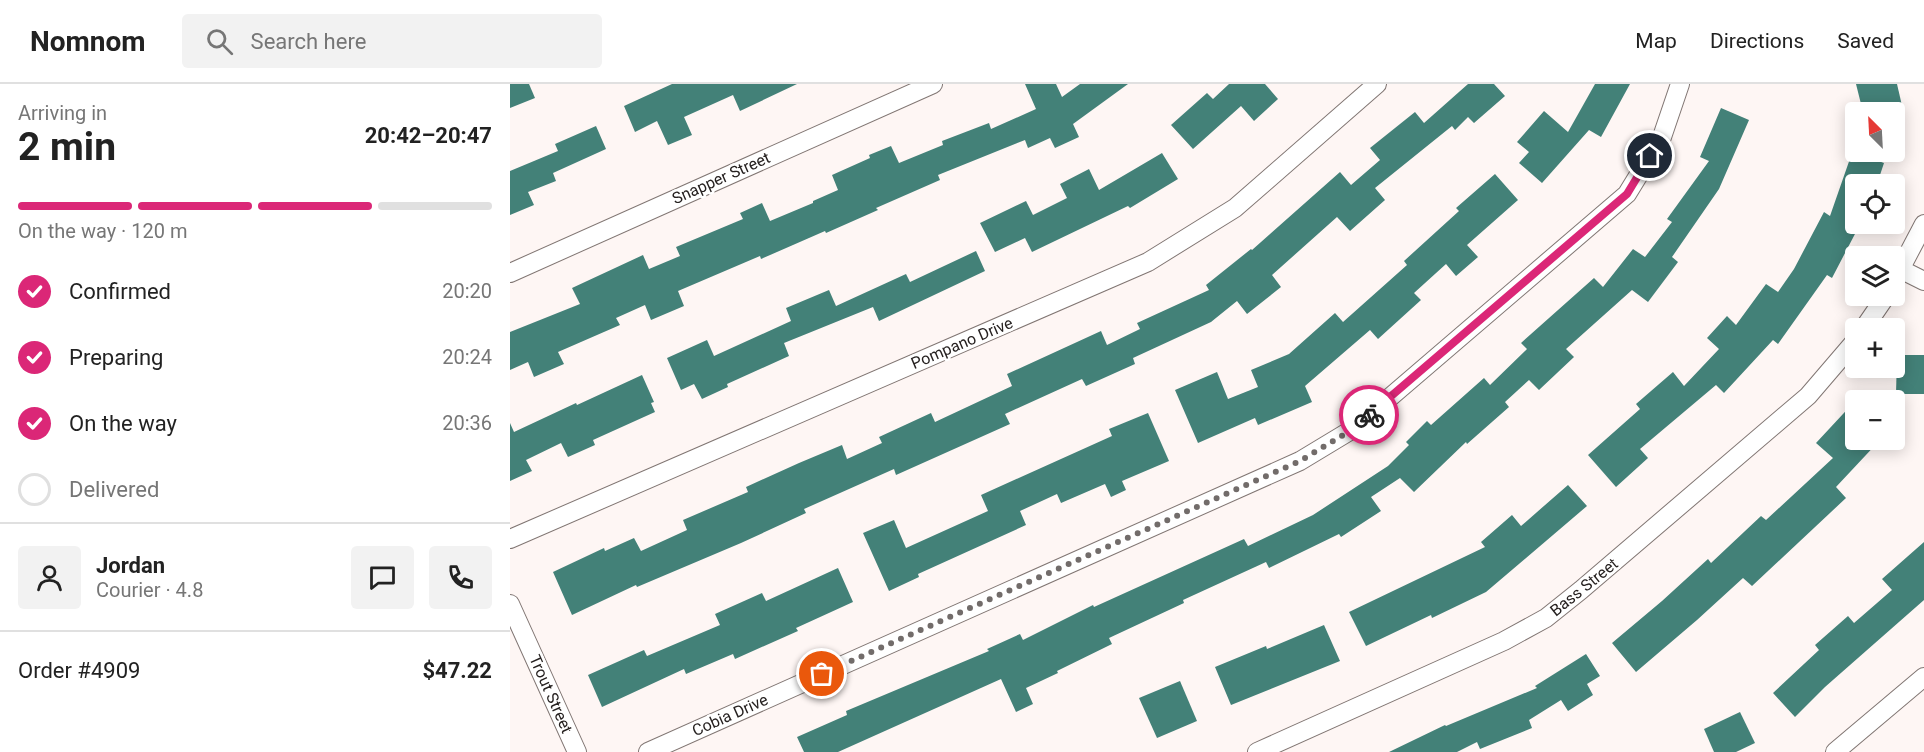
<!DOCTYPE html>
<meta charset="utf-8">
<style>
body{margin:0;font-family:Roboto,sans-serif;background:#f2f2f2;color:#222;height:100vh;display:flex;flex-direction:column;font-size:22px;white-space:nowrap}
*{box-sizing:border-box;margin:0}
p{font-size:20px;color:#767676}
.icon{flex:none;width:33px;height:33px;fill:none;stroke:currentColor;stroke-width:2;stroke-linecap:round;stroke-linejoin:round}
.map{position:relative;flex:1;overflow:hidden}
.sheet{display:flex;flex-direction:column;background:#fff;width:510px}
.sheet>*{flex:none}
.needle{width:39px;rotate:336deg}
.fabs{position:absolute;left:1335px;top:18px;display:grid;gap:12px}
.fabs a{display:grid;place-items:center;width:60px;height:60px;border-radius:6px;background:#fff;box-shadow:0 3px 15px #0003;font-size:30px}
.pin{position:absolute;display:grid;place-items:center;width:51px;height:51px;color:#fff;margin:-26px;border:3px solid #fff;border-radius:50%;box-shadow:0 2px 6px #0007}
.courier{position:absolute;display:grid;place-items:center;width:60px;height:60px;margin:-30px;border:4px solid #db2777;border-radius:50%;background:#fff;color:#222;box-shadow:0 2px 8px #0007}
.head em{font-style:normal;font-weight:700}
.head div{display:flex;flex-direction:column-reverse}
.head{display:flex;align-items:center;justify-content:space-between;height:102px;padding:0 18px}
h1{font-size:39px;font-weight:700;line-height:45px}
.bar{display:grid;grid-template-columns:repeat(4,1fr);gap:9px 6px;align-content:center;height:72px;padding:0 18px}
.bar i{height:8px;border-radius:4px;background:#e0e0e0}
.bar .on{background:#db2777}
.bar p{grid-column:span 4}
.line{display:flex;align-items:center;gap:15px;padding:0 18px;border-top:2px solid #e0e0e0}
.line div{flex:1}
.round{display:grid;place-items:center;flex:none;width:63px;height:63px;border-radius:6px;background:#f2f2f2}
ol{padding:0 18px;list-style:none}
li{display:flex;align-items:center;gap:18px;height:66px}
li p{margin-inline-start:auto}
li .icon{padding:6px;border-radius:50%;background:#db2777;color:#fff;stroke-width:4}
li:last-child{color:#767676}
li i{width:33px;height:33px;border:3px solid #e0e0e0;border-radius:50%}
header{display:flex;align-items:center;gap:36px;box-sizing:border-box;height:84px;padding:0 30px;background:#fff;border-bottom:2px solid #e0e0e0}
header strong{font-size:28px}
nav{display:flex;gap:33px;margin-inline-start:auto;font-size:21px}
.search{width:420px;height:54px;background:#f2f2f2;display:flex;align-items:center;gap:15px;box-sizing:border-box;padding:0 21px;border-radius:6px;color:#767676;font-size:22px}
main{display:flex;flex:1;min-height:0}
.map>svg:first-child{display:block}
</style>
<header>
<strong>Nomnom</strong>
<div class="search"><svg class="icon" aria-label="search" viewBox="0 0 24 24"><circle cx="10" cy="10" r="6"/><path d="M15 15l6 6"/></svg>Search here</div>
<nav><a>Map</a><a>Directions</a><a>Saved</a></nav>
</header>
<main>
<section class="sheet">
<div class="head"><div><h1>2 min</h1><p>Arriving in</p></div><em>20:42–20:47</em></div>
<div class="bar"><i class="on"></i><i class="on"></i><i class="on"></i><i></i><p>On the way · 120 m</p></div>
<ol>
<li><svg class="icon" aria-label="check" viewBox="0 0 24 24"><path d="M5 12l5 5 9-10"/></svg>Confirmed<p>20:20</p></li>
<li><svg class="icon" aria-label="check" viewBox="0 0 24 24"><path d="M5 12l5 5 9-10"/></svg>Preparing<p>20:24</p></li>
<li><svg class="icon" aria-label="check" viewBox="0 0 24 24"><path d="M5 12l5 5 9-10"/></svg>On the way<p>20:36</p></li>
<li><i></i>Delivered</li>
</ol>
<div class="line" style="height:108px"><a class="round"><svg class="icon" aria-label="person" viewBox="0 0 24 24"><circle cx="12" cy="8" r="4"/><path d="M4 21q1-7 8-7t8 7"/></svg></a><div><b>Jordan</b><p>Courier · 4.8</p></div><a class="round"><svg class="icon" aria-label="chat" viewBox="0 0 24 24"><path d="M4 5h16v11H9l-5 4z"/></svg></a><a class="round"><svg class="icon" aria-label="phone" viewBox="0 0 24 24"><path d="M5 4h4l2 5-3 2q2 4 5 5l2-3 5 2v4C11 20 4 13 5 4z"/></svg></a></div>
<div class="line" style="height:78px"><div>Order #4909</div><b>$47.22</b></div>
</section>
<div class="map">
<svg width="1414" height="668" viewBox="0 0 1414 668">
<rect width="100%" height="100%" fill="#fef6f4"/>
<g fill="#438178">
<path d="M0,0h19l6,14 -25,10z"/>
<path d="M162,0h125l-57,27 -7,-16 -49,22 8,18 -24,10 -11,-24 -22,11 -11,-26z"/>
<path d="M515,0h31l6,13 18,-13h48l-55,40 6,13 -24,11 -5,-10 -22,10 -3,-8 -87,35 2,5 -64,28 2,2 -52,23 -1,-2 -64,28 -1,-3 -82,35 6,15 -33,14 -6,-15 -29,13 4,7 -62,27 6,12 -30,13 -6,-15 -18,8v-38l70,-28 -8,-16 71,-33 6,14 31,-13 -4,-9 67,-28 -3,-6 22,-10 8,18 43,-18v-2l25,-11 -6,-15 38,-17 -1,-3 22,-9 8,17 44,-18 -1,-4 47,-18 2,6 45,-20z"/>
<path d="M719,0h36l13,15 -24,22 -13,-15 -48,43 -22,-24 36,-32 6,6z"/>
<path d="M958,0h26l11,12 -31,27 -6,-6 -13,13 -3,-4 -77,62 10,12 -35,31 -13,-14 -65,58 9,12 -34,27 -10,-13 -26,21 -78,36 2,6 -49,22 -4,-7 -77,35 5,10 -114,51 -2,-6 -90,40 2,4 -65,30 -104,44 -1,-2 -64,30 -19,-43 51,-24 1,3 29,-13 7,13 46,-21 -4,-10 65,-28 -2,-5 53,-24 43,-18 5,14 35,-16 -3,-6 52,-24 4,9 77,-36 -5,-12 94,-43 6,14 33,-16 -3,-6 72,-33 -3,-5 45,-36 1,1 88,-78 11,13 29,-25 -10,-12 45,-36 9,11z"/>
<path d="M1085,0h35l-29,53 -12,-7 -47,53 -23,-20 10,-11 -12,-10 27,-31 24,21z"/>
<path d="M1346,0h41l6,26 -10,2h-30z"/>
<path d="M1211,24l28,12 -30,69 -47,68 6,5 -30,40 -16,-12 -66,59 8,8 -35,33 -10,-10 -24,22 4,5 -42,37 -1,-2 -52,50 -14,-14 -29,19 10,14 -40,26 -2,-3 -70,34 -3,-6 -83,38 1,3 -75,35 3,6 -55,27 1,2 -32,15 7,16 -17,8 -15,-33 -163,73h-34l-7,-15 50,-22 -1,-4 143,-60 -2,-2 33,-15 3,6 70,-35 1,2 150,-68 4,7 65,-31 75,-49 21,-21 -3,-3 21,-21 4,4 53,-47 6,7 37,-36 -6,-6 73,-65 9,9 30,-38 12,8 27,-35 -5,-3 42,-58 -9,-4z"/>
<path d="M86,42l10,23 -53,24 3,8 -28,11 6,13 -24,10v-44l48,-20 -3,-7z"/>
<path d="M1343,66h3v3l28,10 -7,21h-21v48l-24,46 -5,-3 -49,69 -5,-4 -49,53 -8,-8 -76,64 8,9 -32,29 -28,-32 52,-46 -4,-5 37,-32 11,14 35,-37 -12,-11 20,-22 9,9 30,-41 12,8 16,-23 30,-57 6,4z"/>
<path d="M652,69l16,26 -48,29 -2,-2 -96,46 -7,-14 -30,14 -15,-29 46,-22 7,14 34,-17 -7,-14 29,-15 10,21z"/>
<path d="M985,90l23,26 -51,45 11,12 -22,19 -10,-12 -32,29 7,7 -43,39 -8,-9 -65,56 7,16 -54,23 -3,-7 -57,25 -23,-53 42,-18 11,27 30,-12 -7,-17 38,-16 46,-41 8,9 64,-57 -3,-4 55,-50 -3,-3z"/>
<path d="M466,167l9,20 -106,50 -6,-14 -89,36 5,13 -62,28 1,3 -26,12 -8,-15 -13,6 -14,-32 40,-18 7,16 77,-35 -5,-13 43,-18 7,16 70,-32 4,8z"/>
<path d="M1387,271h27v39h-28z"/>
<path d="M132,291l12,27 -3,1 4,9 -62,28 2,5 -27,12 -7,-14 -35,17 6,11 -22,10v-58l4,9 62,-29 1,2z"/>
<path d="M1346,316v40h24l-44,47 10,11 -94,88 -9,-8 -46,42 -61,52 -24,-29 50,-42 46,-42 3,4 50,-47 5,4 67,-62 -17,-15z"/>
<path d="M638,329l21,48 -47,20 4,9 -15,7 -6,-13 -44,19 -4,-9 -37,17 6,14 -108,49 1,3 -30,14 -26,-58 31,-13 12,28 82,-37 -7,-16 131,-59 -3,-7z"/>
<path d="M1058,401l19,21 -101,86 -54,26 -1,-3 -65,31 -17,-34 136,-65 -4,-5 31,-27 9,11z"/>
<path d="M1414,458v58l-99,87 -30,30 -22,-24 46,-43 -4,-5 33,-29 6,7 38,-33 -10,-11z"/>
<path d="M328,484l15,34 -57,26 2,3 -63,28 -2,-5 -47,20 -2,-5 -82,38 -14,-32 56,-25 3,6 73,-31 -5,-11 47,-21 4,8z"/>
<path d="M814,541l16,36 -109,44 -16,-38 51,-21 1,3z"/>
<path d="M1076,570l14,22 -13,8 6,11 -25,16 -7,-11 -32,20 3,8 -52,21 -3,-7 -20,10h-68l56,-27 1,1 91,-38 -2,-2z"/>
<path d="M670,597l17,40 -40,17 -18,-40z"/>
<path d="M1230,628l15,31 -19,9h-22l-10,-23z"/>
</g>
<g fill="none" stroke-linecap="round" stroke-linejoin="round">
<defs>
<g id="minor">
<path d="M1392,186l22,11"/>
<path d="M0,189l423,-189"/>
<path d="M1384,197l30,-57"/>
<path d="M1354,244l22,-32"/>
<path d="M0,455l638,-277 87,-54 142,-124"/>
<path d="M0,520l67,148"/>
<path d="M138,668l652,-291 53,-32 274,-235 35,-57 18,-53"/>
<path d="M747,668l247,-111 42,-23 35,-28 227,-194 48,-56"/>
<path d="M1325,668l89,-75"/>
</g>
</defs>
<use href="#minor" stroke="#817673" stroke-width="20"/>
<use href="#minor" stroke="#fff" stroke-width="18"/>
</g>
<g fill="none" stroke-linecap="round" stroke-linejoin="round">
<path stroke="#726c6a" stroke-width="6" stroke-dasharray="0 10.8" d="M312,590l478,-213 53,-32 16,-14"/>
<path stroke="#db2777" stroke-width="8" d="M859,331l258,-221 23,-38"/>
</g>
<g text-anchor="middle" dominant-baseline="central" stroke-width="5" stroke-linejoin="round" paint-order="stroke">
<g font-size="16" fill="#262120" stroke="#fff">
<text transform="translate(211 94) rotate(-24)">Snapper Street</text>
<text transform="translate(452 259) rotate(-23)">Pompano Drive</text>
<text transform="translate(1074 503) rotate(-39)">Bass Street</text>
<text transform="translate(41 610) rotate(66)">Trout Street</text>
<text transform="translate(220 631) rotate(-24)">Cobia Drive</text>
</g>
</g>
</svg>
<div class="fabs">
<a><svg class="needle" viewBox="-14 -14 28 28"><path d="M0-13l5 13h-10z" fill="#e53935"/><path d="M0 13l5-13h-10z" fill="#767676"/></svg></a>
<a><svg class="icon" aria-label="locate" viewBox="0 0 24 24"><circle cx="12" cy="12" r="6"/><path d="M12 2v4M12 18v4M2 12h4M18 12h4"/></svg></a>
<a><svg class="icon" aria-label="layers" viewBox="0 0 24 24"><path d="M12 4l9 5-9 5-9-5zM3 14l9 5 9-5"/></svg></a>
<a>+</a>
<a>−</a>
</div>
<div class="pin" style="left:312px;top:590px;background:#ea580c"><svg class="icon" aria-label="bag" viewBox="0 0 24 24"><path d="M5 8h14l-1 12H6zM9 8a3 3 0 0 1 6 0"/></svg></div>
<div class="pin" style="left:1140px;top:72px;background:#1f2937"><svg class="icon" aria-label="home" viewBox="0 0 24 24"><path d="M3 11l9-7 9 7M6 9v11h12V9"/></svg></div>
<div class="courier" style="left:859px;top:331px"><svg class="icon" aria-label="bike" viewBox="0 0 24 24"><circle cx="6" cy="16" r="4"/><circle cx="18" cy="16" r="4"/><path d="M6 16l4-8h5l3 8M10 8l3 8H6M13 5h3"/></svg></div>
</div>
</main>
